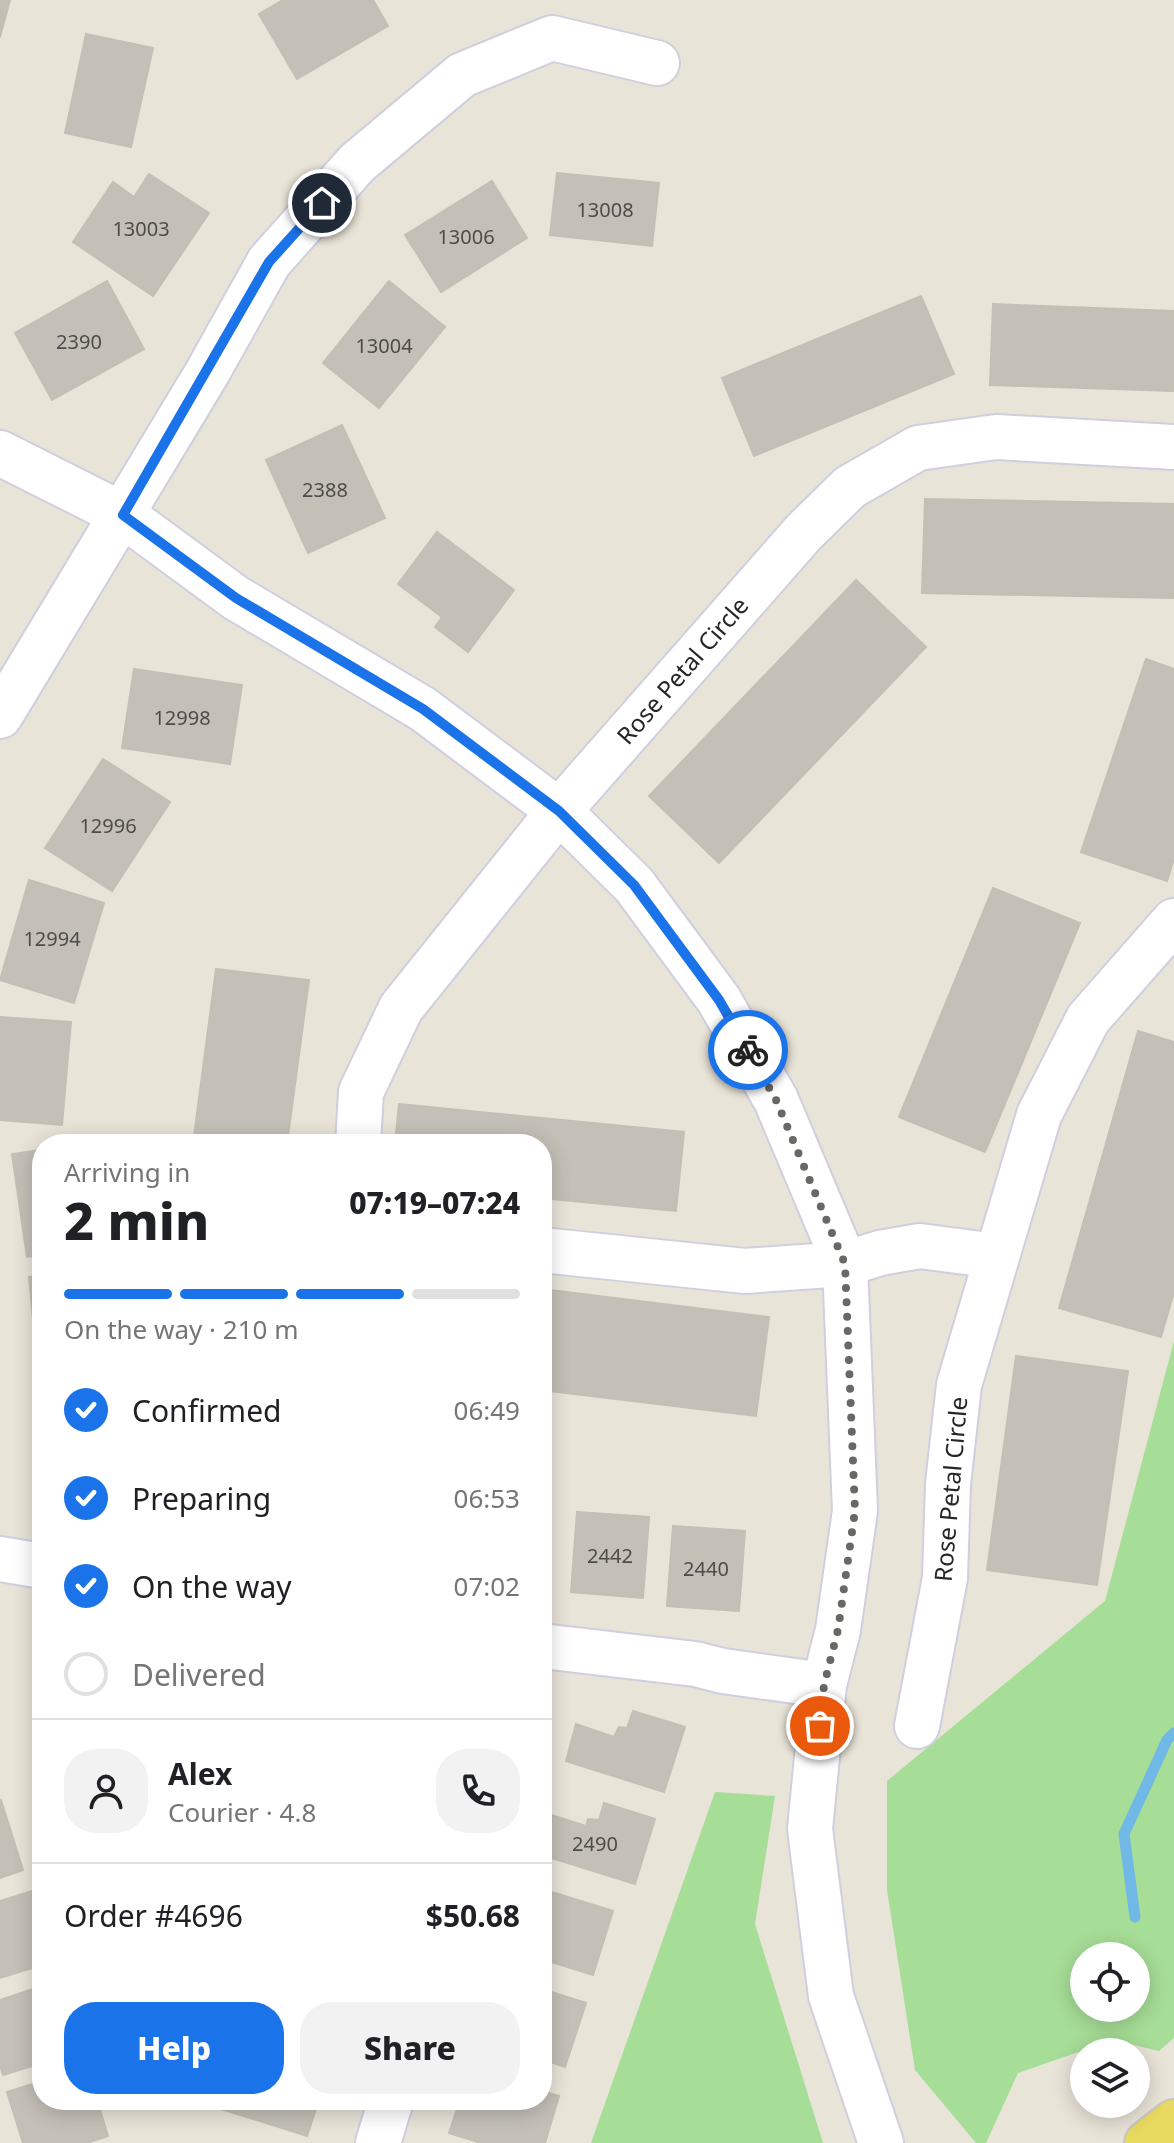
<!DOCTYPE html>
<meta charset="utf-8">
<style>
body{margin:0;font-family:"Noto Sans",sans-serif;background:#f2f2f2;color:#202124;height:100vh;display:flex;flex-direction:column;font-size:30px;white-space:nowrap}
*{box-sizing:border-box;margin:0}
p{font-size:26px;color:#757577}
.icon{flex:none;width:44px;height:44px;fill:none;stroke:currentColor;stroke-width:2;stroke-linecap:round;stroke-linejoin:round}
.map{position:relative;flex:1;overflow:hidden}
.panel{position:absolute;left:32px;top:1134px;width:520px;height:976px;display:flex;flex-direction:column;background:#fff;border-radius:32px;box-shadow:0 4px 20px #0003}
.panel>*{flex:none}
.tools{position:absolute;left:1070px;top:1942px;display:grid;gap:16px}
.tools a{display:grid;place-items:center;width:80px;height:80px;border-radius:50%;background:#fff;box-shadow:0 4px 20px #0003;font-size:40px}
.pin{position:absolute;display:grid;place-items:center;width:68px;height:68px;color:#fff;margin:-34px;border:4px solid #fff;border-radius:50%;box-shadow:0 2px 8px #0007}
.courier{position:absolute;display:grid;place-items:center;width:80px;height:80px;margin:-40px;border:6px solid #1a73e8;border-radius:50%;background:#fff;color:#222;box-shadow:0 2px 10px #0007}
.headline em{font-style:normal;font-weight:800}
.headline div{display:flex;flex-direction:column-reverse}
.headline{display:flex;align-items:center;justify-content:space-between;height:136px;padding:0 32px}
h1{font-size:52px;font-weight:800;line-height:60px}
.bar{display:grid;grid-template-columns:repeat(4,1fr);gap:12px 8px;align-content:center;height:96px;padding:0 32px}
.bar i{height:10px;border-radius:6px;background:#e0e0e0}
.bar .active{background:#1a73e8}
.bar p{grid-column:span 4}
.line{display:flex;align-items:center;gap:20px;padding:0 32px;border-top:2px solid #e0e0e0}
.line div{flex:1}
.round{display:grid;place-items:center;flex:none;width:84px;height:84px;border-radius:32px;background:#f2f2f2}
ol{padding:0 32px;list-style:none}
li{display:flex;align-items:center;gap:24px;height:88px}
li p{margin-inline-start:auto}
li .icon{padding:8px;border-radius:50%;background:#1a73e8;color:#fff;stroke-width:4}
li:last-child{color:#757577}
li i{width:44px;height:44px;border:4px solid #e0e0e0;border-radius:50%}
.primary-button{display:flex;gap:16px;margin-top:auto;padding:16px 32px}
.primary-button a{flex:1;height:92px;border-radius:32px;background:#1a73e8;color:#fff;font-size:32px;font-weight:800;line-height:92px;text-align:center}
.primary-button a+a{background:#f2f2f2;color:#202124}
.map>svg:first-child{display:block}
</style>
<div class="map">
<svg width="1174" height="2143" viewBox="0 0 1174 2143">
<rect width="100%" height="100%" fill="#e9e4d8"/>
<g fill="#a6dd97" fill-rule="evenodd">
<path d="M1174,1341v697l-15,13 -46,-11 -95,33 -32,70h-10l-61,-73 -28,-180v-109l218,-180zM1084,1956h52v52h-52z"/>
<path d="M715,1792l60,4 -20,128 68,219h-232z"/>
</g>
<g fill="none" stroke-linecap="round" stroke-linejoin="round">
<path stroke="#70b8e6" stroke-width="11" d="M1135,1917l-11,-83 43,-94 7,-7"/>
</g>
<g fill="#c4c0b8" stroke="#c3bfb3" stroke-width="2">
<path d="M0,0h10l-10,37z"/>
<path d="M283,0h90l15,26 -91,53 -38,-65z"/>
<path d="M86,34l67,14 -22,99 -66,-14z"/>
<path d="M557,173l102,10 -7,63 -102,-11z"/>
<path d="M149,174l60,39 -56,83 -80,-54 40,-60 21,15z"/>
<path d="M492,181l35,57 -86,54 -36,-57z"/>
<path d="M107,281l37,68 -92,51 -37,-67z"/>
<path d="M389,281l56,46 -66,81 -56,-45z"/>
<path d="M921,296l33,78 -200,82 -32,-78z"/>
<path d="M993,304l181,7v80l-184,-6z"/>
<path d="M342,425l43,93 -77,35 -42,-93z"/>
<path d="M925,499l249,5v94l-252,-5z"/>
<path d="M437,532l77,58 -46,62 -33,-25 7,-10 -44,-33z"/>
<path d="M856,580l70,67 -207,216 -70,-67z"/>
<path d="M1146,659l28,10v190l-7,22 -86,-29z"/>
<path d="M134,669l108,16 -12,79 -108,-16z"/>
<path d="M103,759l67,43 -58,89 -67,-43z"/>
<path d="M29,880l75,23 -30,100 -74,-23z"/>
<path d="M993,888l87,35 -95,229 -86,-35z"/>
<path d="M216,969l93,11 -22,164h-94z"/>
<path d="M0,1017l71,5 -9,103 -62,-5z"/>
<path d="M1138,1031l36,11v250l-13,45 -102,-29z"/>
<path d="M399,1104l285,28 -8,79 -134,-13v-54h-147z"/>
<path d="M42,1150v105l-15,2 -15,-103z"/>
<path d="M42,1276v106h-3l-10,-105z"/>
<path d="M542,1289l227,28 -13,99 -214,-26z"/>
<path d="M1016,1356l112,15 -31,214 -110,-15z"/>
<path d="M542,1504l9,1 -6,80 -3,-1z"/>
<path d="M577,1512l72,5 -6,81 -72,-6z"/>
<path d="M673,1526l72,5 -6,80 -72,-5z"/>
<path d="M633,1711l52,16 -21,65 -98,-31 10,-37 38,13 5,-10 8,1z"/>
<path d="M1,1800l22,70 -23,8v-77z"/>
<path d="M604,1803l51,16 -20,65 -93,-29v-24l6,-17 38,12 2,-7 11,1z"/>
<path d="M542,1889l71,22 -20,64 -51,-16z"/>
<path d="M32,1891l10,32v42l-42,13v-77z"/>
<path d="M42,1986v77l-39,12 -3,-10v-65z"/>
<path d="M542,1989l44,14 -21,64 -23,-8z"/>
<path d="M42,2081v19h55l11,36 -21,7h-64l-16,-51z"/>
<path d="M542,2091l17,5 -14,47h-64l-32,-10 11,-33h82z"/>
<path d="M220,2100h99l-12,36 -89,-28z"/>
</g>
<g fill="none" stroke-linecap="round" stroke-linejoin="round">
<defs>
<g id="minor">
<path d="M0,453l123,62 113,83 187,111 136,102 75,74 85,115 57,100 69,164 10,247 -17,119 -14,55 -14,144 21,167 50,147"/>
<path d="M0,716l207,-343 62,-111 88,-99 105,-88 90,-37 105,25"/>
<path d="M358,1144l3,-52 40,-84 158,-197 245,-279 46,-45 68,-39 78,-11 178,10"/>
<path d="M542,1250l203,21 100,-7 35,-11 40,-7 76,10"/>
<path d="M0,1559l42,7"/>
<path d="M542,1646l153,18 28,7 101,14"/>
<path d="M917,1726l28,-148 3,-94 11,-99 80,-270 49,-96 86,-98"/>
<path d="M378,2143l13,-43"/>
</g>
<path id="major" d="M1147,2143l27,-21"/>
</defs>
<use href="#minor" stroke="#cecfdf" stroke-width="48"/>
<use href="#major" stroke="#c7c7c7" stroke-width="48"/>
<use href="#minor" stroke="#fff" stroke-width="44"/>
<use href="#major" stroke="#e7d85f" stroke-width="44"/>
</g>
<g fill="none" stroke-linecap="round" stroke-linejoin="round">
<path stroke="#6a6864" stroke-width="8" stroke-dasharray="0 14.4" d="M748,1050l28,50 69,164 10,247 -17,119 -14,55 -4,41"/>
<path stroke="#1a73e8" stroke-width="10" d="M322,203l-53,59 -146,253 113,83 187,111 136,102 75,74 85,115 29,50"/>
</g>
<g text-anchor="middle" dominant-baseline="central" stroke-width="8" stroke-linejoin="round" paint-order="stroke">
<g font-size="20" fill="#4e4c4a">
<text x="605" y="209">13008</text>
<text x="141" y="228">13003</text>
<text x="466" y="236">13006</text>
<text x="79" y="341">2390</text>
<text x="384" y="345">13004</text>
<text x="325" y="489">2388</text>
<text x="182" y="717">12998</text>
<text x="108" y="825">12996</text>
<text x="52" y="938">12994</text>
<text x="610" y="1555">2442</text>
<text x="706" y="1568">2440</text>
<text x="595" y="1843">2490</text>
</g>
<g font-size="24" fill="#262626" stroke="#fff">
<text transform="translate(682 670) rotate(-49)">Rose Petal Circle</text>
<text transform="translate(950 1489) rotate(-85)">Rose Petal Circle</text>
</g>
</g>
</svg>
<div class="tools">
<a><svg class="icon" aria-label="locate" viewBox="0 0 24 24"><circle cx="12" cy="12" r="6"/><path d="M12 2v4M12 18v4M2 12h4M18 12h4"/></svg></a>
<a><svg class="icon" aria-label="layers" viewBox="0 0 24 24"><path d="M12 4l9 5-9 5-9-5zM3 14l9 5 9-5"/></svg></a>
</div>
<div class="pin" style="left:820px;top:1726px;background:#ea580c"><svg class="icon" aria-label="bag" viewBox="0 0 24 24"><path d="M5 8h14l-1 12H6zM9 8a3 3 0 0 1 6 0"/></svg></div>
<div class="pin" style="left:322px;top:203px;background:#1f2937"><svg class="icon" aria-label="home" viewBox="0 0 24 24"><path d="M3 11l9-7 9 7M6 9v11h12V9"/></svg></div>
<div class="courier" style="left:748px;top:1050px"><svg class="icon" aria-label="bike" viewBox="0 0 24 24"><circle cx="6" cy="16" r="4"/><circle cx="18" cy="16" r="4"/><path d="M6 16l4-8h5l3 8M10 8l3 8H6M13 5h3"/></svg></div>
<section class="panel">
<div class="headline"><div><h1>2 min</h1><p>Arriving in</p></div><em>07:19–07:24</em></div>
<div class="bar"><i class="active"></i><i class="active"></i><i class="active"></i><i></i><p>On the way · 210 m</p></div>
<ol>
<li><svg class="icon" aria-label="check" viewBox="0 0 24 24"><path d="M5 12l5 5 9-10"/></svg>Confirmed<p>06:49</p></li>
<li><svg class="icon" aria-label="check" viewBox="0 0 24 24"><path d="M5 12l5 5 9-10"/></svg>Preparing<p>06:53</p></li>
<li><svg class="icon" aria-label="check" viewBox="0 0 24 24"><path d="M5 12l5 5 9-10"/></svg>On the way<p>07:02</p></li>
<li><i></i>Delivered</li>
</ol>
<div class="line" style="height:144px"><a class="round"><svg class="icon" aria-label="person" viewBox="0 0 24 24"><circle cx="12" cy="8" r="4"/><path d="M4 21q1-7 8-7t8 7"/></svg></a><div><b>Alex</b><p>Courier · 4.8</p></div><a class="round"><svg class="icon" aria-label="phone" viewBox="0 0 24 24"><path d="M5 4h4l2 5-3 2q2 4 5 5l2-3 5 2v4C11 20 4 13 5 4z"/></svg></a></div>
<div class="line" style="height:104px"><div>Order #4696</div><b>$50.68</b></div>
<div class="primary-button"><a>Help</a><a>Share</a></div>
</section>
</div>
